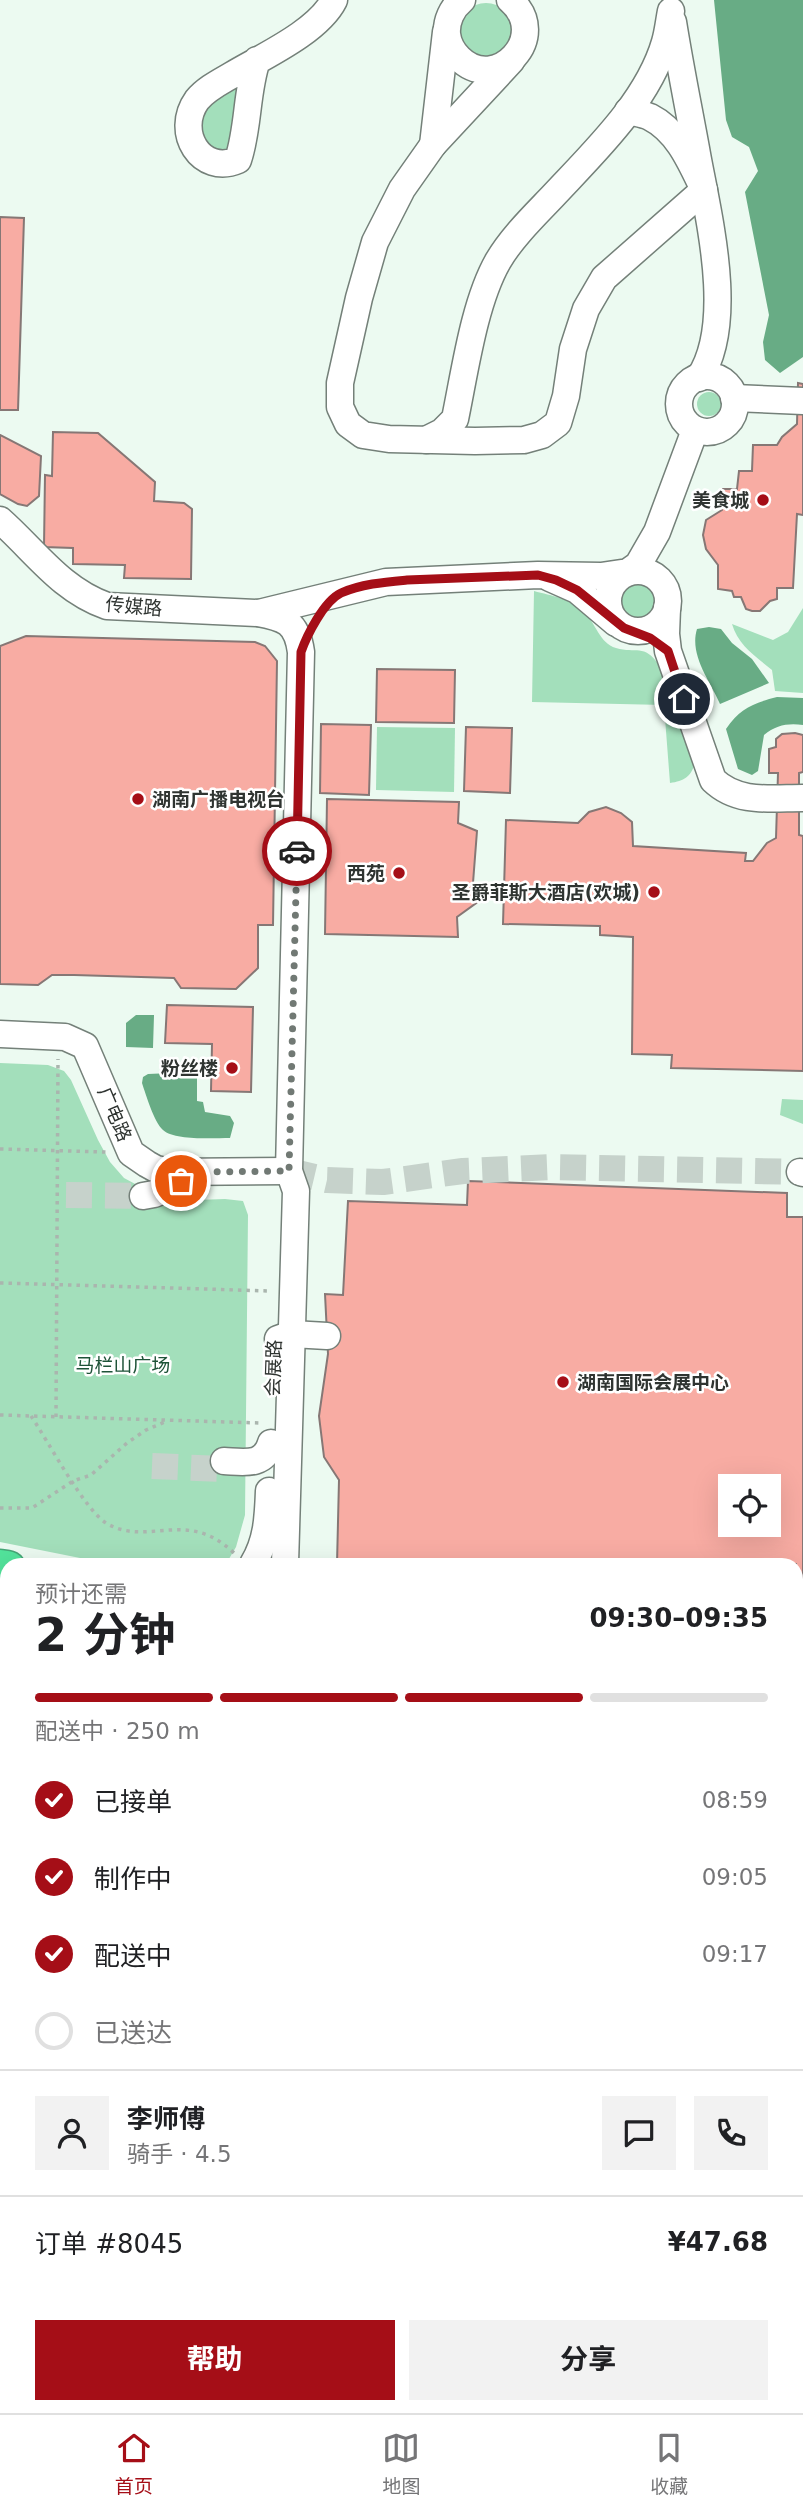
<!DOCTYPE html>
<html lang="zh">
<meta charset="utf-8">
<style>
body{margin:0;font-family:"DejaVu Sans","Noto Sans SC",sans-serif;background:#f2f2f2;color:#202124;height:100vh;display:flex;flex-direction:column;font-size:26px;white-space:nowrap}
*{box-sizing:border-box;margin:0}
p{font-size:23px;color:#757577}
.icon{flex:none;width:38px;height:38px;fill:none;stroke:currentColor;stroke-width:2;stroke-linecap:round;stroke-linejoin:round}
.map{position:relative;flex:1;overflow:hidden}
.drawer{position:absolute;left:0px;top:1558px;width:803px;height:856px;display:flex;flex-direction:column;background:#fff;border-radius:21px 21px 0 0;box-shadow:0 7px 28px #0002}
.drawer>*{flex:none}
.controls{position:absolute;left:718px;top:1474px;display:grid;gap:14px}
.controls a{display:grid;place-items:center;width:63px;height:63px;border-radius:0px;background:#fff;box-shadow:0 7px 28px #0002;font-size:35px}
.pin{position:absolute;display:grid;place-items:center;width:60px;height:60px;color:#fff;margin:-30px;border:4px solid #fff;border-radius:50%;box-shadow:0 2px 7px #0007}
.courier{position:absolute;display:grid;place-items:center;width:70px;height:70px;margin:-35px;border:5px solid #a50e17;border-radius:50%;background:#fff;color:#222;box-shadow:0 2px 9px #0007}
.headline em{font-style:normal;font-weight:700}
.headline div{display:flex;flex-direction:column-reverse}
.headline{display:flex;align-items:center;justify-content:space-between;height:119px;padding:0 35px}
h1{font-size:46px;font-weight:700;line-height:52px}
.bar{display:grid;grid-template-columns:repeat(4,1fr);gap:10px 7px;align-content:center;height:84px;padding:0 35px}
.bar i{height:9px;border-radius:5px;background:#e0e0e0}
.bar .selected{background:#a50e17}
.bar p{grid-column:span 4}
.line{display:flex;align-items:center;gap:18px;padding:0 35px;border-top:2px solid #e0e0e0}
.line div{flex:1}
.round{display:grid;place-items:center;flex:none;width:74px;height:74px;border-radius:0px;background:#f2f2f2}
ol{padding:0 35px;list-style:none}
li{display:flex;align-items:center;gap:21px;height:77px}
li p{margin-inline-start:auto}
li .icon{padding:7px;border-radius:50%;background:#a50e17;color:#fff;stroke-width:4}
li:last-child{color:#757577}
li i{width:38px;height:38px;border:4px solid #e0e0e0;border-radius:50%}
.cta{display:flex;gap:14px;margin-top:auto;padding:14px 35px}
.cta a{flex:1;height:80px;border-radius:0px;background:#a50e17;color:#fff;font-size:28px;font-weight:700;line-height:80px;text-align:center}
.cta a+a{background:#f2f2f2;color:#202124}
.tab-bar{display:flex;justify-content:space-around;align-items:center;height:98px;border-top:2px solid #e0e0e0;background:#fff;font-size:19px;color:#757577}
.tab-bar a{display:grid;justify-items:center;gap:4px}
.tab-bar .selected{color:#a50e17}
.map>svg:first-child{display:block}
</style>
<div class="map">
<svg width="803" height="2413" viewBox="0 0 803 2413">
<rect width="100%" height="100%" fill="#ecfaf1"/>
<g fill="#a3dfbb">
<circle cx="486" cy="30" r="27"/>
<path d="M242,79l-3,40 -13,33 -14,-1 -8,-9 -5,-20 8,-17z"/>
<circle cx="709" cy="404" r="12"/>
<circle cx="638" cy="601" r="21"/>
<path d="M534,591c18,5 36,7 50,21 12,11 15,31 32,36 20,6 28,-5 43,17l36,98c-4,14 -11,18 -25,20l-6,-78 -132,-3z"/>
<path d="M803,608v85l-28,-2 -3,-21c-17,-14 -34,-25 -40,-46l41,16 15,-8z"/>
<path d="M377,727l78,1 -1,64 -78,-2z"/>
<path d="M0,1063l48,2 16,6 7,9 27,60 12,22 14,16 43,23 58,-2 18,2 5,14 -3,300 -9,32 -10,17h-116l-110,-22z"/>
<path d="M782,1099l21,1v24l-23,-9z"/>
<path d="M796,1966l7,3v164l-7,7z"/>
</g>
<g fill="#68ac85">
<path d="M714,0h89v357l-23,16 -15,-13 -2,-18 6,-27 -24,-123 13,-21 -9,-24 -17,-10 -6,-17z"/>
<path d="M709,627l12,2 11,14 20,16 17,24 -49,21c-10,-23 -31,-49 -23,-75z"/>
<path d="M777,697l26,1v27c-15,-2 -27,0 -39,10l-6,36 -6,4 -14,-6 -12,-40c14,-21 28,-26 51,-32z"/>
<path d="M136,1015h18l-1,33 -27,-1v-24z"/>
<path d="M194,1072l3,3v26l6,1 2,10 25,4 4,7 -4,15c-16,0 -55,3 -67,-8 -9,-8 -17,-35 -21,-47l1,-6 5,-3z"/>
</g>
<g fill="#f8aca3" stroke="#867775" stroke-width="2" fill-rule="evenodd">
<path d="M0,217l24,1 -6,192h-18z"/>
<path d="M798,383l5,1v131l-6,-1 -4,74h-16v11l-7,2 -10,10h-8l-6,-2 -5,-12h-7l-2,-6 -14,-2v-24l-12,-16 -3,-14 3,-15 16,-10 1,-21h14l2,-18h13l1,-26h24l5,-8 15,-13z"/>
<path d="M53,432l45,1 57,49 -1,19 30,2 8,6 -1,70 -67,-1 1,-13 -52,-1v-16l-29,-1 1,-72 7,1z"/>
<path d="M0,435l41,21 -2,40 -12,10 -9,-2 -18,-10z"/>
<path d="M26,636l229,6 10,4 12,15 -4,264h-15v43l-22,21 -55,-1 -7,-10 -100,-3h-22l-14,10 -38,-1v-338z"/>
<path d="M377,669l78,1 -1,53 -78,-1z"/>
<path d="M321,724l50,1 -2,70 -49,-2z"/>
<path d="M466,727l46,1 -2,65 -46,-2z"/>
<path d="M795,733l8,2v37l-4,1v62l4,1v235l-132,-3 1,-13 -40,-1 1,-117 -33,-2v-9l-97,-2 3,-104 72,3 11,-11 17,-5 15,6 11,9 1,24 113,7 -1,8h8l14,-18 9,-5 2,-65h-9v-24l7,-2v-8l6,-5z"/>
<path d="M327,799l132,3 -1,21 19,8 -4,52 6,18 -22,16 1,20 -133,-3z"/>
<path d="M167,1005l86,2 -2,85 -40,-1 1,-47 -47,-1z"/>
<path d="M468,1181l319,12v24h16v377l-7,-1v-29h-459l2,-84 -15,-23 -5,-41 9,-62 -3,-60 18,1 5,-94 119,4zM730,1486h38v38h-38z"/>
</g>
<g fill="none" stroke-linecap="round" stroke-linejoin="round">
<g stroke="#c6d2cb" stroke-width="26" stroke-dasharray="26 13" stroke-linecap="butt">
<path d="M289,1171l38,9 56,2 80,-11 90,-4 247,5"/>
<path d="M66,1195l77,1"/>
<path d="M152,1466l71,3"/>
</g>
<defs>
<g id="minor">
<path d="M462,0c-10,8 -16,21 -15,34 1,9 5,17 12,24 37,37 93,-22 51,-58"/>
<path d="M673,22c7,44 16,88 24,132 11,61 39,169 2,224"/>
<path d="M257,60c-11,32 -8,67 -19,100 -37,16 -64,-28 -41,-60 9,-11 23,-18 35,-25 30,-18 86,-43 102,-75"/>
<path d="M511,61l-78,84 -31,44 -27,53 -16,56 -19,85v24l8,17 15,11 26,4 86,2 49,-1 18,-5 16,-12 8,-27 7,-47 13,-40 18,-31 100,-88c-13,-27 -26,-59 -54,-73 -6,-3 -15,-4 -22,-6"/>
<path d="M433,145l13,-113"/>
<circle cx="707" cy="404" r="28"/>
<path d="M734,398l69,3"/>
<path d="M426,440l16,-8 13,-13c10,-48 19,-116 43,-158 14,-24 37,-46 55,-65 41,-44 95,-95 112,-154 3,-10 4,-21 6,-31"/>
<path d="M0,520c35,31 61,70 107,86l151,7c27,5 39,9 43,39l-12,519 7,20 -11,373"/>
<circle cx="638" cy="601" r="30"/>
<path d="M550,578l27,12 39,33"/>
<path d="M667,608l-1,26 2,17 45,129c25,24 58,18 90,18"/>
<path d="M259,613l127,-31 152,-7 63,1 27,-4 10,-7 19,-33 38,-102"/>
<path d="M0,1034l65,3 20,9 46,107 16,11 9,5 13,3 120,-1"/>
<path d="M800,1172l3,1"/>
<path d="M143,1196l11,-2 43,-19"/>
<path d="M278,1339l14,-5 35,2"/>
<path d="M224,1461c20,1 40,6 47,-18"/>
<path d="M253,1564c14,-23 15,-46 16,-73"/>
<path d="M199,2406v7"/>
<path d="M542,2406v7"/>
</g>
<g id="highway">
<path d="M0,1569l7,1"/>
<path d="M0,1603l7,2"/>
<path d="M0,1645l7,2"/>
<path d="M796,1851l7,3"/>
<path d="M796,1909l7,3"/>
<path d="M796,1943l7,3"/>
<path d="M796,2171l7,-4"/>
</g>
</defs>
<use href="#minor" stroke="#748079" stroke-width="29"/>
<use href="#highway" stroke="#46a676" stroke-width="41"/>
<g stroke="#aab5ae" stroke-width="3.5" stroke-dasharray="3.5 5" stroke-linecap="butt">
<path d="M0,1149l106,3"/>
<path d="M0,1283l271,8"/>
<path d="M0,1415l260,8"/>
<path d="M31,1416c17,25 53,93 75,107 42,25 80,-16 128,30"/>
<path d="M56,1417l2,-358"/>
<path d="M0,1508h32l41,-27 18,-6 36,-32 19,-13 21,-9"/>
</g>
<use href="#minor" stroke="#fff" stroke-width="26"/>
<use href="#highway" stroke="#52e39b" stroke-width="38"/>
</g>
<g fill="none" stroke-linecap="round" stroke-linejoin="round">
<path stroke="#717974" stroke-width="7" stroke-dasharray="0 12.6" d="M181,1181l24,-9 84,-1 8,-320"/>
<path stroke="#a50e17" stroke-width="9" d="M297,851l4,-199c6,-17 23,-51 40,-59 20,-9 44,-11 66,-13l131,-5 18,5 21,10 47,38 26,10 18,13 16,48"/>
</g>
<g fill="#a50e17" stroke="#fff" stroke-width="2.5">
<circle cx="763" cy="500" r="7"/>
<circle cx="138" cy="799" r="7"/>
<circle cx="399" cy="873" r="7"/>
<circle cx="654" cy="892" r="7"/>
<circle cx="232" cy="1068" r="7"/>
<circle cx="563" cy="1382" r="7"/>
</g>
<g text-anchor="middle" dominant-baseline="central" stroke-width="5" stroke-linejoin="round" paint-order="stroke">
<g font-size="19" font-weight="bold" fill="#2f3431" stroke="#fff" text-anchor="end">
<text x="749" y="500">美食城</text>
<text x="152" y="799" text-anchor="start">湖南广播电视台</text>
<text x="385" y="873">西苑</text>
<text x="640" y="892">圣爵菲斯大酒店(欢城)</text>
<text x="218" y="1068">粉丝楼</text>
<text x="577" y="1382" text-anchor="start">湖南国际会展中心</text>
</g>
<g font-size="19" fill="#2f3431" stroke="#fff">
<text transform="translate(134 606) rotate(5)">传媒路</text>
<text transform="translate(115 1114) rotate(67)">广电路</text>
<text transform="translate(273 1368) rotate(-88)">会展路</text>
</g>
<g font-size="19" fill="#1e5338" stroke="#fff">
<text x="123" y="1365">马栏山广场</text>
</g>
</g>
</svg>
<div class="controls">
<a><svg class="icon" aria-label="locate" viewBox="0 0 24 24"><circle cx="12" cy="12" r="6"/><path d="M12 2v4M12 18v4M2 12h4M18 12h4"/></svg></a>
</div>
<div class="pin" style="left:181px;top:1181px;background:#ea580c"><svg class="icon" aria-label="bag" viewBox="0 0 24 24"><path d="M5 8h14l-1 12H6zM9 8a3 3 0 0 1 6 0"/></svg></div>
<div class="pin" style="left:684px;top:699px;background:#1f2937"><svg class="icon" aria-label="home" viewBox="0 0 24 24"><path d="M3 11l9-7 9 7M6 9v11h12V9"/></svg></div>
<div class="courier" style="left:297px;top:851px"><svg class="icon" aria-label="car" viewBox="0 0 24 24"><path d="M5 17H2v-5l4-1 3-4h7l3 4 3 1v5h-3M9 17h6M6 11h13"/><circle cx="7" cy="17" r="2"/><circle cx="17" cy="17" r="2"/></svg></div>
<section class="drawer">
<div class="headline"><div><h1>2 分钟</h1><p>预计还需</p></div><em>09:30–09:35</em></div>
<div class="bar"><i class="selected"></i><i class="selected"></i><i class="selected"></i><i></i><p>配送中 · 250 m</p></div>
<ol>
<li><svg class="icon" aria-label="check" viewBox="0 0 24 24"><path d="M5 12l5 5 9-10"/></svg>已接单<p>08:59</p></li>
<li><svg class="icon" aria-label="check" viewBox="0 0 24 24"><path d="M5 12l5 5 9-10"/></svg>制作中<p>09:05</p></li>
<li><svg class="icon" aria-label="check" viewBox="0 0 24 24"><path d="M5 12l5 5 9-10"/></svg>配送中<p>09:17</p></li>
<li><i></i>已送达</li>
</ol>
<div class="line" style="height:126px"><a class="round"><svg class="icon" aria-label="person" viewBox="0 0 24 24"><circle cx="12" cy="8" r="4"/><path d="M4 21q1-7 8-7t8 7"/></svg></a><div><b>李师傅</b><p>骑手 · 4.5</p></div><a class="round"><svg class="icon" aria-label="chat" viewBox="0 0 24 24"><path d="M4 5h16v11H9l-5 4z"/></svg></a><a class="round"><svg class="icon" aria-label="phone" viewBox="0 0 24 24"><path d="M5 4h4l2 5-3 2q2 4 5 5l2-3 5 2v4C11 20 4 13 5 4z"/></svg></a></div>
<div class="line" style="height:91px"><div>订单 #8045</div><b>¥47.68</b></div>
<div class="cta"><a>帮助</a><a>分享</a></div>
</section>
</div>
<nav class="tab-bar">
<a class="selected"><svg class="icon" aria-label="home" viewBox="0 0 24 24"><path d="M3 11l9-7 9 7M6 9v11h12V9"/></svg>首页</a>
<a><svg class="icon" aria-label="map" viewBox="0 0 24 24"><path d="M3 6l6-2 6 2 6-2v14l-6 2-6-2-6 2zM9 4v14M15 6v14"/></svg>地图</a>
<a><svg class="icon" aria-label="saved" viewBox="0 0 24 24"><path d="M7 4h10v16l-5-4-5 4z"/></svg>收藏</a>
</nav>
